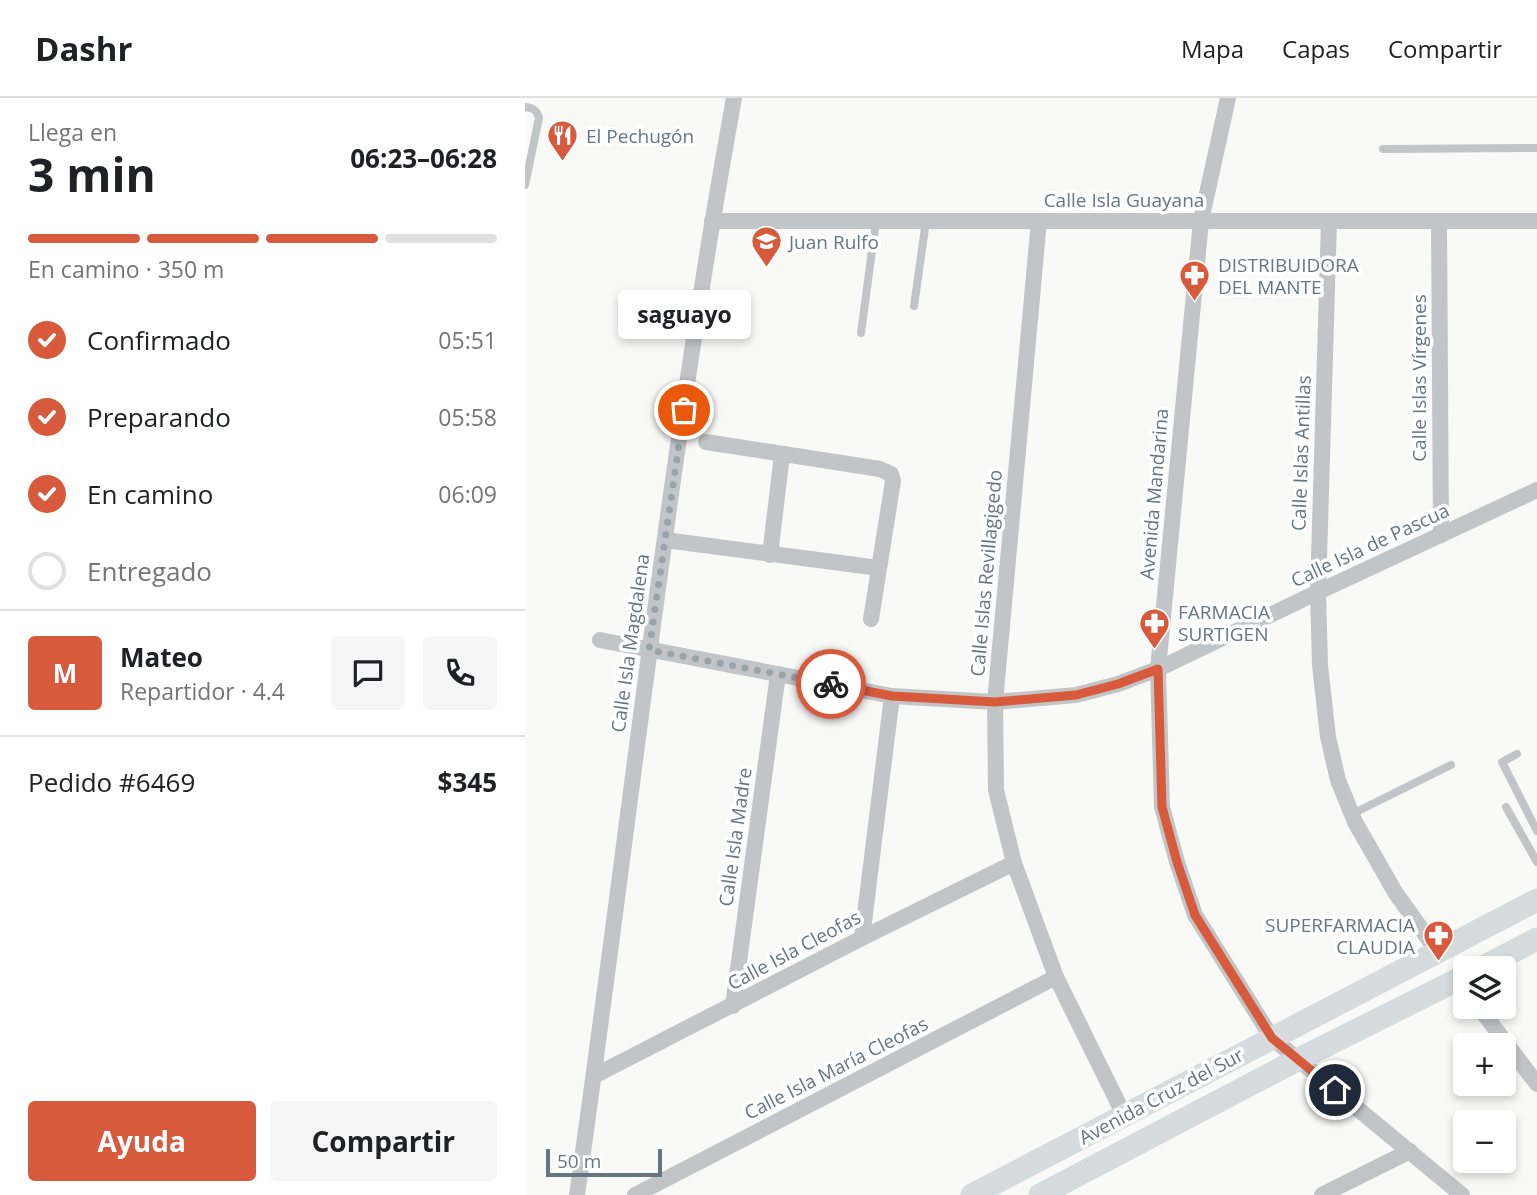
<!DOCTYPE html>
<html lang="es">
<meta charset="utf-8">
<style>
body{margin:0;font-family:"Open Sans",sans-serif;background:#f6f6f6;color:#202124;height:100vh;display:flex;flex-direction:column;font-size:26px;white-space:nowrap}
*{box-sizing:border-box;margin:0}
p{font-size:23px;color:#757577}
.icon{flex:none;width:38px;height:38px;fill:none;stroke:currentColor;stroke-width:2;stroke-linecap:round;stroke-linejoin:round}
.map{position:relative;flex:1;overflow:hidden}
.side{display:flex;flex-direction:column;background:#fff;width:525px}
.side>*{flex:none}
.controls{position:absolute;left:928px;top:858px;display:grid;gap:14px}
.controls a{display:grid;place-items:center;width:63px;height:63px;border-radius:7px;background:#fff;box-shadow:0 4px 10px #0003;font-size:35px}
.scale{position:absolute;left:21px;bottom:18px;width:116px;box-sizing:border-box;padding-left:7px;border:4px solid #667680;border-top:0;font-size:19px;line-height:24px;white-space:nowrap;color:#667680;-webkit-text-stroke:5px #fff;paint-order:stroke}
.pin{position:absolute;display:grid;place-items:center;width:60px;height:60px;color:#fff;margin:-30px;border:4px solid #fff;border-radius:50%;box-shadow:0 2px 7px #0007}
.courier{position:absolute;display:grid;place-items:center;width:70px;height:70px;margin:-35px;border:5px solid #d65a3b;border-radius:50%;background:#fff;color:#222;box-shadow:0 2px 9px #0007}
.bubble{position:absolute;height:49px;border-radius:7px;background:#fff;box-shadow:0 4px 10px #0003;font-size:23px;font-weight:700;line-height:49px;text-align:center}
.headline em{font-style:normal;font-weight:700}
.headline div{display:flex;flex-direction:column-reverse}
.headline{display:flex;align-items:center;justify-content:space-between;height:119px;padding:0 28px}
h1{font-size:46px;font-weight:700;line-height:52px}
.bar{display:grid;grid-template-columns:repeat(4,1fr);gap:10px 7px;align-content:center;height:84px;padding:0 28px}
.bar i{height:9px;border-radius:5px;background:#e0e0e0}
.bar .active{background:#d65a3b}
.bar p{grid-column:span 4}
.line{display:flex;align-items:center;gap:18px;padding:0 28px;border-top:2px solid #e0e0e0}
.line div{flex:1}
.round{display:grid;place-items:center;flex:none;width:74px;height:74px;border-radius:7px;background:#f6f6f6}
ol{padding:0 28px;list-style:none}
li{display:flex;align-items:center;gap:21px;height:77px}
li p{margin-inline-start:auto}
li .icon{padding:7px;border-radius:50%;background:#d65a3b;color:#fff;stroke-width:4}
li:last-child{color:#757577}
li i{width:38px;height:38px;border:4px solid #e0e0e0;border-radius:50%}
.action{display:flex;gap:14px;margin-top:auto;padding:14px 28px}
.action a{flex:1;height:80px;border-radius:7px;background:#d65a3b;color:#fff;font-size:28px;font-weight:700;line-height:80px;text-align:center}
.action a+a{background:#f6f6f6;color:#202124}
header{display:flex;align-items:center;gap:42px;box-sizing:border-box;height:98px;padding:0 35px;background:#fff;border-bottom:2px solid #e0e0e0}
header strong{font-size:33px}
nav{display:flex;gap:38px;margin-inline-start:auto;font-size:24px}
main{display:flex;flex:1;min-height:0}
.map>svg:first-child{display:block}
</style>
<header>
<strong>Dashr</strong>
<nav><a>Mapa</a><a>Capas</a><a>Compartir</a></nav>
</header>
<main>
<section class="side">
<div class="headline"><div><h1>3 min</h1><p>Llega en</p></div><em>06:23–06:28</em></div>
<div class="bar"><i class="active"></i><i class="active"></i><i class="active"></i><i></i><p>En camino · 350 m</p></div>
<ol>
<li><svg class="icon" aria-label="check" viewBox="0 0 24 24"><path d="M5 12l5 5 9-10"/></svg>Confirmado<p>05:51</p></li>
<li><svg class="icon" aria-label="check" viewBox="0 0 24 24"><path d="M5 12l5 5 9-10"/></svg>Preparando<p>05:58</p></li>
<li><svg class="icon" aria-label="check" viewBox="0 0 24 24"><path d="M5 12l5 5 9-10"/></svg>En camino<p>06:09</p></li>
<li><i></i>Entregado</li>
</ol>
<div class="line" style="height:126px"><b class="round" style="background:#d65a3b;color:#fff">M</b><div><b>Mateo</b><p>Repartidor · 4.4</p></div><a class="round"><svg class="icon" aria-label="chat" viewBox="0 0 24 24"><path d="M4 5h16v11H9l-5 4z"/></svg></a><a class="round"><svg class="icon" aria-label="phone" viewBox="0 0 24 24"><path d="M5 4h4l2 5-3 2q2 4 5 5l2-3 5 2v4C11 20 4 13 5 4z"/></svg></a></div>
<div class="line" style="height:91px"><div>Pedido #6469</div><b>$345</b></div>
<div class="action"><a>Ayuda</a><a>Compartir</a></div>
</section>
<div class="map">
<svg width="1012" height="1097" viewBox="0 0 1012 1097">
<rect width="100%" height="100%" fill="#f9f9f8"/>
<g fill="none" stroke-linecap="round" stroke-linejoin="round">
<g stroke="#c1c5c8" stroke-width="8">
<path d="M0,9c8,1 12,3 14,11l-14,67"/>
<path d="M858,51l154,-1"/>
<path d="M389,208l12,-85"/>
<path d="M336,235l15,-112"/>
<path d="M992,656l-15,8 35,69"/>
<path d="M981,709l31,55"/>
<path d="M827,716l99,-49"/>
</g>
<g stroke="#c1c5c8" stroke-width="16">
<path d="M703,0l-27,123 -43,448 4,138 15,55 18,53 77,123 190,157"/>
<path d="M187,123h825"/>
<path d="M514,123l-44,481 1,88 18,73 42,114 68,138"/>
<path d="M804,123l-11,371 2,73 8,72 10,43 17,42 40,70 42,59"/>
<path d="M914,123l2,314"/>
<path d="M181,344l174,27 11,5 2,7 -22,138"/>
<path d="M140,442l214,28"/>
<path d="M245,457l12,-100"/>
<path d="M75,542l292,56 103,6 81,-7 42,-11 40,-15 160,-77 219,-102"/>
<path d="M337,840l30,-242"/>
<path d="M208,908l45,-332"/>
<path d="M953,908l59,78"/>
<path d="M69,978l268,-138 152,-75"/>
<path d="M52,1097c52,-366 91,-734 157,-1097"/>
<path d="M110,1097l421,-218"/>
<path d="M797,1097l88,-44"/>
</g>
<g stroke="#d6dbde" stroke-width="23">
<path d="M956,870l56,-29"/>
<path d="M447,1097l565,-295"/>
<path d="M515,1097l257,-135 168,-84"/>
</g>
</g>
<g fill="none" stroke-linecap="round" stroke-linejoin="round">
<path stroke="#99a4aa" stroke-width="7" stroke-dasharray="0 12.6" d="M159,312l-35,240 182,34"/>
<path stroke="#d65a3b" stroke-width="9" d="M306,586l61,12 103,6 81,-7 42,-11 40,-15 4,138 15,55 18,53 77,123 63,52"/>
</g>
<defs>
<symbol id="restaurant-pin" viewBox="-11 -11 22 30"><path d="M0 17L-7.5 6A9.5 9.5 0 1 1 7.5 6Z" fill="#d65a3b" stroke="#fff"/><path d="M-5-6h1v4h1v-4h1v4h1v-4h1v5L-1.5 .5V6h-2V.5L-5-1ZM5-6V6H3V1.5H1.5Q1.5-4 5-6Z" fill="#fff"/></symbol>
<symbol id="school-pin" viewBox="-11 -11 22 30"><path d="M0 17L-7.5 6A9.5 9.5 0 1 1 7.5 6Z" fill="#d65a3b" stroke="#fff"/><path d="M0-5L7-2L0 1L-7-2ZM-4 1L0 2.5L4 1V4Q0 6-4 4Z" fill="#fff"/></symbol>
<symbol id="pharmacy-pin" viewBox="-11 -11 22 30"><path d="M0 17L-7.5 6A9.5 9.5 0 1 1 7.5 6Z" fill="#d65a3b" stroke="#fff"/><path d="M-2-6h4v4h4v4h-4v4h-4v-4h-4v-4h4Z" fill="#fff"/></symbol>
</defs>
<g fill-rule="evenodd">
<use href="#restaurant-pin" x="20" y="20" width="35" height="47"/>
<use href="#school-pin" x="224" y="126" width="35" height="47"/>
<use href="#pharmacy-pin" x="652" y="160" width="35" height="47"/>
<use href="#pharmacy-pin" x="612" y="508" width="35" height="47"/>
<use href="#pharmacy-pin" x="896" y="820" width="35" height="47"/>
</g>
<g text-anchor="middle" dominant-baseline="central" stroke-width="7" stroke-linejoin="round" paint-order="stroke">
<g font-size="19" fill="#667680" stroke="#fff" text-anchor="start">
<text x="61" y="38">El Pechugón</text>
<text x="264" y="144">Juan Rulfo</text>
<text x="693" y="167">DISTRIBUIDORA<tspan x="693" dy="22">DEL MANTE</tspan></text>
<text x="653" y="514">FARMACIA<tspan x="653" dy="22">SURTIGEN</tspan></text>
<text x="890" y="827" text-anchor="end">SUPERFARMACIA<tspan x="890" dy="22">CLAUDIA</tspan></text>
</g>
<g font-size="19" fill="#667680" stroke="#fff">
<text x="599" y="102">Calle Isla Guayana</text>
<text transform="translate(894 280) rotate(-90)">Calle Islas Vírgenes</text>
<text transform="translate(776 355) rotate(-88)">Calle Islas Antillas</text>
<text transform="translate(629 396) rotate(-85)">Avenida Mandarina</text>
<text transform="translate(845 447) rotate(-25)">Calle Isla de Pascua</text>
<text transform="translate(461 475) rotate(-85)">Calle Islas Revillagigedo</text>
<text transform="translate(105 545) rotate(-82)">Calle Isla Magdalena</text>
<text transform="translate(210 739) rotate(-82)">Calle Isla Madre</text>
<text transform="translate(269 852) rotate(-28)">Calle Isla Cleofas</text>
<text transform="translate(311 970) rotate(-27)">Calle Isla María Cleofas</text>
<text transform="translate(636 998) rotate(-28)">Avenida Cruz del Sur</text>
</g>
</g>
</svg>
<div class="controls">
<a><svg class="icon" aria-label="layers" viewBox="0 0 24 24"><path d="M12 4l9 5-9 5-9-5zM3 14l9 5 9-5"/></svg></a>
<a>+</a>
<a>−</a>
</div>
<div class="scale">50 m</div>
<div class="pin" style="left:159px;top:312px;background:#ea580c"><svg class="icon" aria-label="bag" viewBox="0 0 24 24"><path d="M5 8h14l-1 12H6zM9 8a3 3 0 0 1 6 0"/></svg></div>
<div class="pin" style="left:810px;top:992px;background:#1f2937"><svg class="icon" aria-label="home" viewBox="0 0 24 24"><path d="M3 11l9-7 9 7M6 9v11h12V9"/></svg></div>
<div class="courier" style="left:306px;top:586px"><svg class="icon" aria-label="bike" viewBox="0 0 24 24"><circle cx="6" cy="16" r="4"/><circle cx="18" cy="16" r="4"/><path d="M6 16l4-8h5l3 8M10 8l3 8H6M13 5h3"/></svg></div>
<div class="bubble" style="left:93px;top:192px;width:133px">saguayo</div>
</div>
</main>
